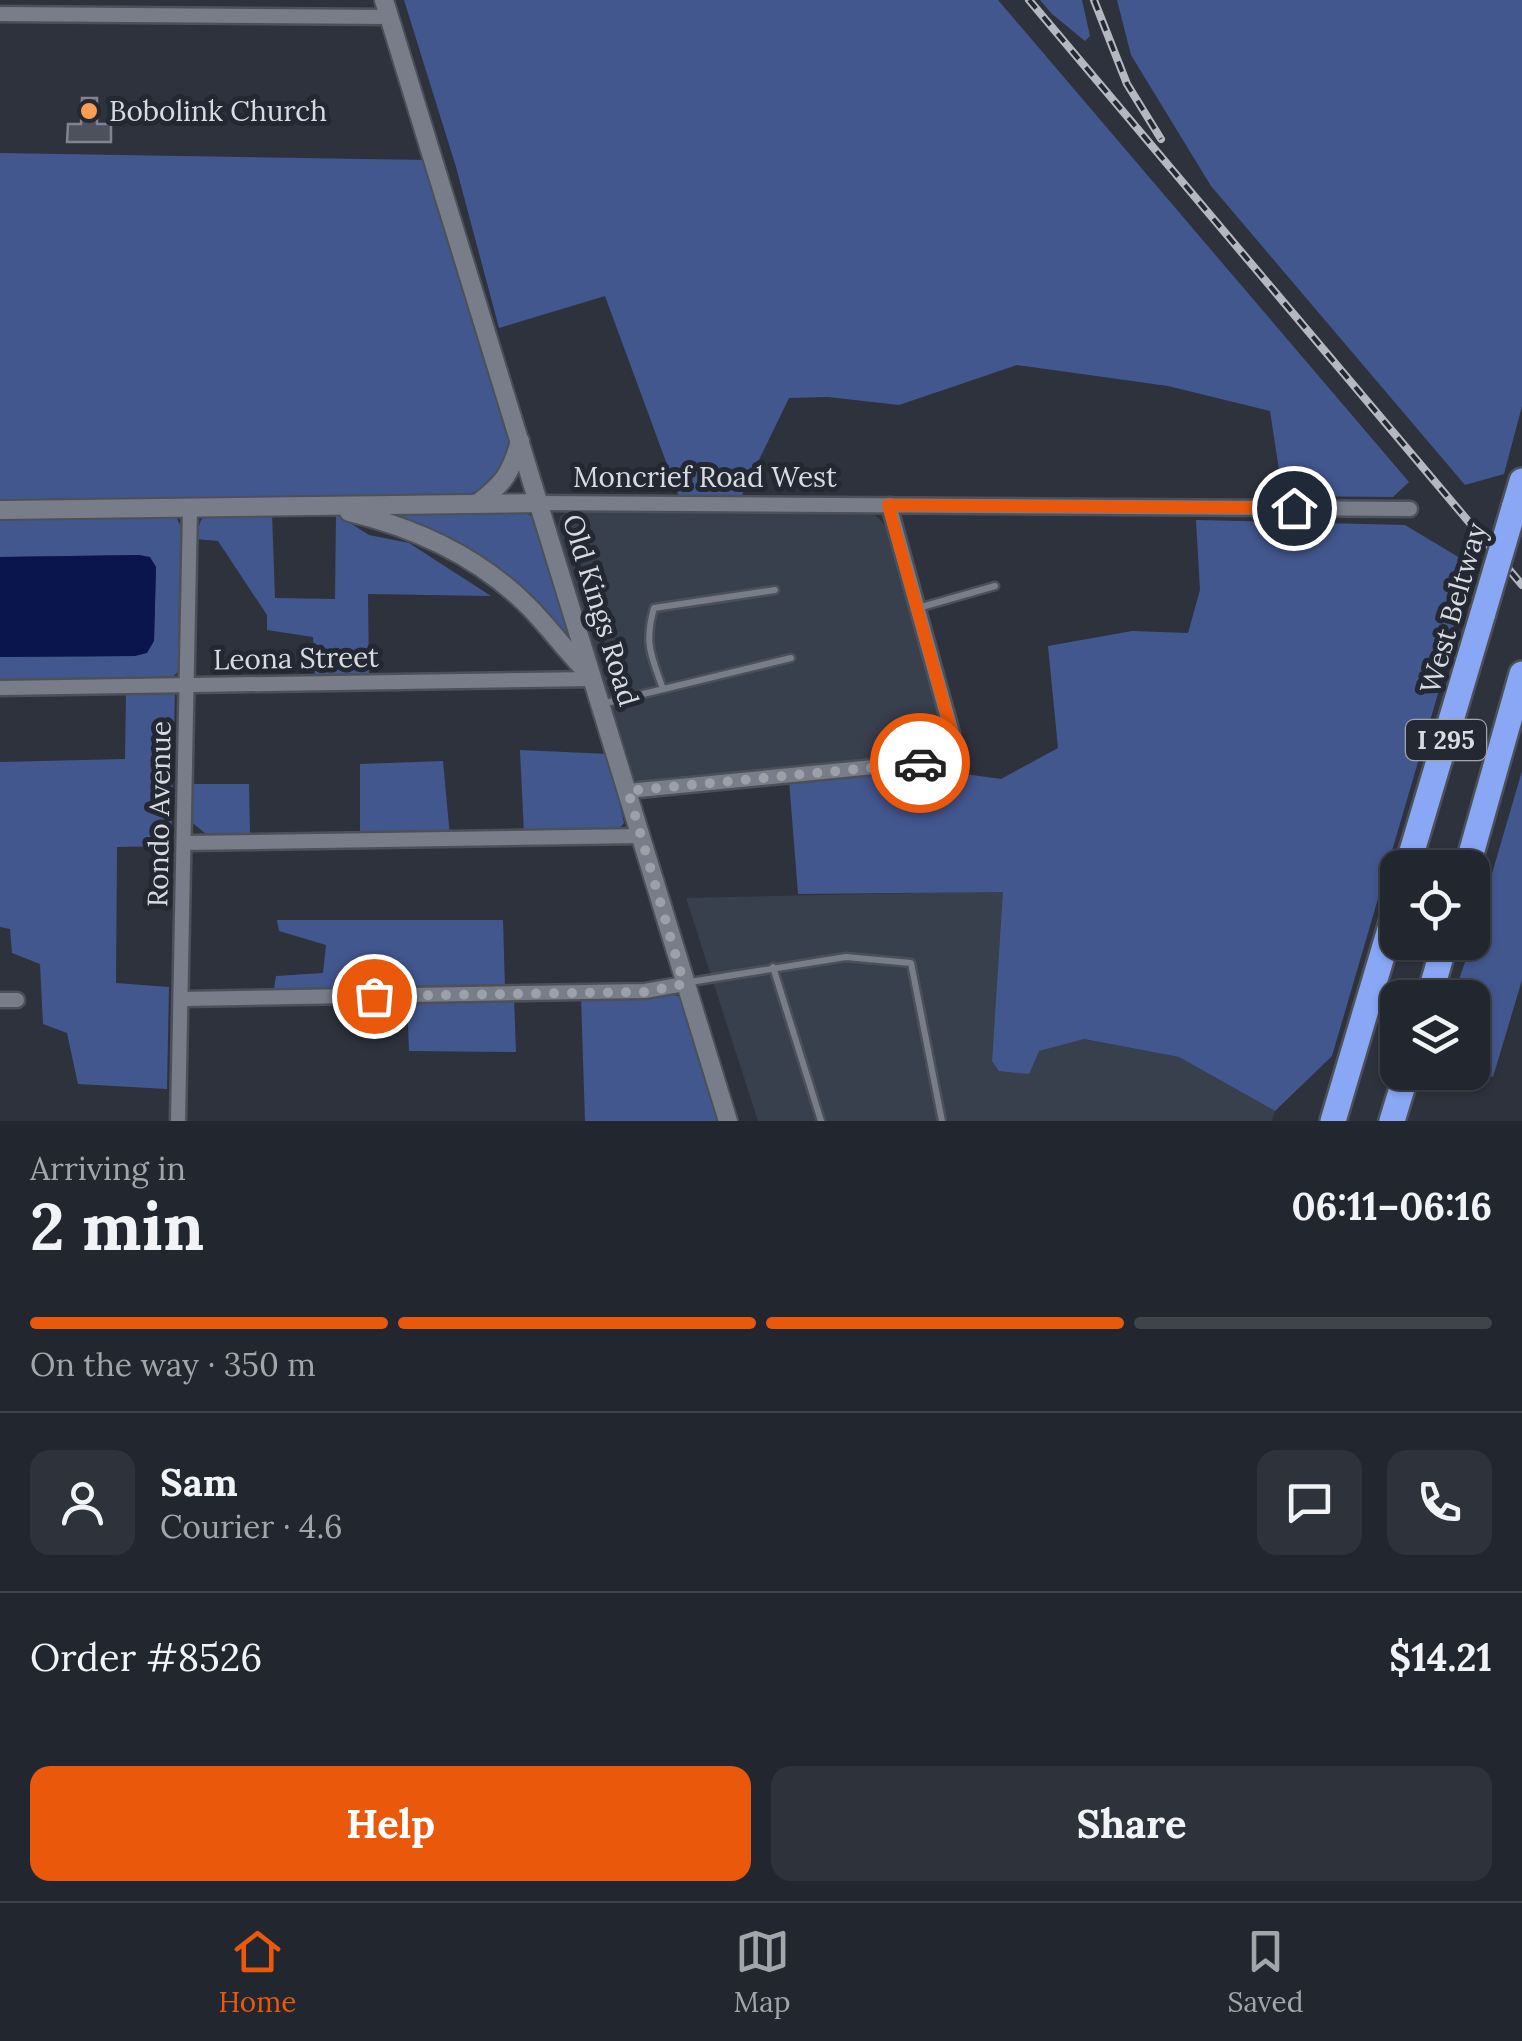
<!DOCTYPE html>
<meta charset="utf-8">
<style>
body{margin:0;font-family:Lora,serif;background:#2e323a;color:#f1f3f6;height:100vh;display:flex;flex-direction:column;font-size:38px;white-space:nowrap}
*{box-sizing:border-box;margin:0}
p{font-size:32px;color:#a2a5aa}
.icon{flex:none;width:55px;height:55px;fill:none;stroke:currentColor;stroke-width:2;stroke-linecap:round;stroke-linejoin:round}
.map{position:relative;height:1121px;overflow:hidden}
.sheet{display:flex;flex-direction:column;background:#22262e;flex:1}
.sheet>*{flex:none}
.fabs{position:absolute;left:1380px;top:850px;display:grid;gap:20px}
.fabs a{display:grid;place-items:center;width:110px;height:110px;border-radius:20px;background:#22262e;box-shadow:0 2px 8px #0004,0 0 0 2px #3f434a;font-size:50px}
.pin{position:absolute;display:grid;place-items:center;width:85px;height:85px;color:#fff;margin:-42px;border:5px solid #fff;border-radius:50%;box-shadow:0 2px 10px #0007}
.courier{position:absolute;display:grid;place-items:center;width:100px;height:100px;margin:-50px;border:8px solid #ea580c;border-radius:50%;background:#fff;color:#222;box-shadow:0 2px 12px #0007}
.headline em{font-style:normal;font-weight:700}
.headline div{display:flex;flex-direction:column-reverse}
.headline{display:flex;align-items:center;justify-content:space-between;height:170px;padding:0 30px}
h1{font-size:65px;font-weight:700;line-height:75px}
.bar{display:grid;grid-template-columns:repeat(4,1fr);gap:15px 10px;align-content:center;height:120px;padding:0 30px}
.bar i{height:12px;border-radius:8px;background:#3f434a}
.bar .active{background:#ea580c}
.bar p{grid-column:span 4}
.line{display:flex;align-items:center;gap:25px;padding:0 30px;border-top:2px solid #3f434a}
.line div{flex:1}
.round{display:grid;place-items:center;flex:none;width:105px;height:105px;border-radius:20px;background:#2e323a}
.cta{display:flex;gap:20px;margin-top:auto;padding:20px 30px}
.cta a{flex:1;height:115px;border-radius:20px;background:#ea580c;color:#fff;font-size:40px;font-weight:700;line-height:115px;text-align:center}
.cta a+a{background:#2e323a;color:#f1f3f6}
.dock{display:flex;justify-content:space-around;align-items:center;height:140px;border-top:2px solid #3f434a;background:#22262e;font-size:28px;color:#a2a5aa}
.dock a{display:grid;justify-items:center;gap:5px}
.dock .active{color:#ea580c}
.map>svg:first-child{display:block}
</style>
<div class="map">
<svg width="1522" height="1121" viewBox="0 0 1522 1121">
<rect width="100%" height="100%" fill="#2e323d"/>
<g fill="#383f4d">
<path d="M570,509l295,1 10,5 12,12 59,207 -4,14 -16,9 -283,26 -11,-5 -76,-247 4,-14z"/>
<path d="M1004,891l-12,169 92,-21 95,18 96,54 -3,10h-514l-72,-223z"/>
</g>
<g fill="#43578f">
<path d="M404,0h594l411,482 -16,15 -110,-1 -13,-85 -102,-25 -151,-21 -118,40 -71,-8 -39,1 -49,101 -61,-2 -74,-201 -106,32 -43,-161z"/>
<path d="M1040,0h42l8,36 -5,5 -33,-27z"/>
<path d="M1117,0h405v406l-18,68 -39,11 -254,-299 -80,-131z"/>
<path d="M0,153l427,7 84,278c-4,34 -18,49 -50,59l-461,6z"/>
<path d="M523,510l16,12 39,129 -50,-52 -153,-88z"/>
<path d="M272,513l3,85 60,1 1,-85 33,21 40,8 82,53 -123,-2 1,85h-54l-2,-42 -46,-7v-15l-49,-74 -23,-2 6,-19 7,-6z"/>
<path d="M167,514l9,3 9,17 -3,134 -14,13 -168,3v-27l135,-1 19,-15 2,-74 -6,-9 -11,-3 -139,2v-41z"/>
<path d="M1196,520l209,5 70,42 -143,489 -57,55 -96,-54 -95,-18 -45,12 -10,23 -30,-3 -7,-10 11,-169 -205,2 -9,-114 151,-15 3,6 58,8 57,-31 -10,-102 84,-15 56,2 12,-43z"/>
<path d="M126,691l49,2 -4,153 -54,1 -1,136 53,4 -2,102 -89,-5 -11,-51 -24,-9 -3,-60 -28,-11 -2,-24 -10,-2v-165l125,-3z"/>
<path d="M520,750l89,4 15,69 -8,9 -92,2z"/>
<path d="M443,761l7,76 -90,1v-74z"/>
<path d="M1522,771v209l-29,97 -20,-11 -1,-68 -19,-1 19,-55z"/>
<path d="M190,784h59l1,52 -44,-2 -17,-14z"/>
<path d="M277,920h226l2,69h-231l2,-13 47,-3 3,-28 -47,-14z"/>
<path d="M671,994l10,3 5,7 37,117h-138l-4,-124z"/>
<path d="M514,998l2,54 -107,-1 -2,-51z"/>
</g>
<path fill="#0a154d" d="M139,555l11,2 6,10 -2,74 -7,12 -12,3 -135,1v-100z"/>
<path fill="#4c515c" stroke="#7f8490" stroke-width="2.5" d="M82,98h15v26h14v18h-44l1,-18h13z"/>
<g fill="none" stroke-linecap="round" stroke-linejoin="round">
<defs>
<g id="service">
<path d="M918,608l77,-22"/>
<path d="M663,689c-12,-33 -19,-47 -9,-81l121,-18"/>
<path d="M602,704l189,-46"/>
<path d="M773,967l48,154"/>
<path d="M690,982l156,-25 65,6 31,158"/>
</g>
<g id="minor">
<path d="M0,14l389,3"/>
<path d="M539,503l871,6"/>
<path d="M0,688l593,-9"/>
<path d="M628,791l307,-30c14,-7 17,-13 17,-28l-63,-228"/>
<path d="M184,843l457,-7"/>
<path d="M181,999l464,-8 39,-7"/>
<path d="M0,1000h17"/>
<path d="M178,1121l12,-613"/>
</g>
<g id="tertiary">
<path d="M384,0l344,1121"/>
<path d="M477,504c26,-20 34,-30 43,-63"/>
<path d="M0,510l539,-7"/>
<path d="M349,512c67,16 129,44 179,94 22,22 40,48 63,70"/>
</g>
<g id="motorway">
<path d="M1514,508l8,-27"/>
<path d="M1407,868l76,-255"/>
<path d="M1467,868l55,-194"/>
<path d="M1429,998l16,-56"/>
<path d="M1333,1121l65,-219"/>
<path d="M1392,1121l15,-49"/>
</g>
</defs>
<use href="#service" stroke="#4c5058" stroke-width="11"/>
<use href="#minor" stroke="#4c5058" stroke-width="19"/>
<use href="#tertiary" stroke="#4c5058" stroke-width="22"/>
<use href="#motorway" stroke="#4c5058" stroke-width="30"/>
<use href="#service" stroke="#787d89" stroke-width="6"/>
<use href="#minor" stroke="#787d89" stroke-width="14"/>
<use href="#tertiary" stroke="#787d89" stroke-width="18"/>
<use href="#motorway" stroke="#89a7f5" stroke-width="25"/>
<defs>
<g id="rail">
<path d="M1029,0l493,585"/>
<path d="M1094,0l33,84 34,55"/>
</g>
</defs>
<use href="#rail" stroke="#b5b8c0" stroke-width="8"/>
<use href="#rail" stroke="#242832" stroke-width="4" stroke-dasharray="11" stroke-linecap="butt"/>
<defs>
<path id="motorway-bridge" d="M1483,613l31,-105"/>
</defs>
<use href="#motorway-bridge" stroke="#4c5058" stroke-width="30" stroke-linecap="butt"/>
<use href="#motorway-bridge" stroke="#89a7f5" stroke-width="25"/>
</g>
<g fill="none" stroke-linecap="round" stroke-linejoin="round">
<path stroke="#9ca0a8" stroke-width="10" stroke-dasharray="0 18" d="M374,996l271,-4 39,-8 -56,-193 292,-28"/>
<path stroke="#ea580c" stroke-width="12" d="M920,763c20,-2 32,-8 32,-30l-64,-228 406,3"/>
</g>
<circle fill="#fb9e51" stroke="#242832" stroke-width="4" cx="89" cy="111" r="10"/>
<g text-anchor="middle" dominant-baseline="central" stroke-width="10" stroke-linejoin="round" paint-order="stroke">
<rect fill="#242832" stroke="#a2a5ad" stroke-width="2.5" x="1406" y="720" width="80" height="40" rx="8"/>
<g font-size="25" font-weight="bold" fill="#d8dbe2">
<text x="1446" y="740">I 295</text>
</g>
<g font-size="28" fill="#d8dbe2" stroke="#242832" text-anchor="start">
<text x="109" y="111">Bobolink Church</text>
</g>
<g font-size="28" fill="#d8dbe2" stroke="#242832">
<text x="705" y="477">Moncrief Road West</text>
<text transform="translate(1453 608) rotate(-74)">West Beltway</text>
<text transform="translate(601 610) rotate(73)">Old Kings Road</text>
<text transform="translate(296 658) rotate(-1)">Leona Street</text>
<text transform="translate(159 814) rotate(-89)">Rondo Avenue</text>
</g>
</g>
</svg>
<div class="fabs">
<a><svg class="icon" aria-label="locate" viewBox="0 0 24 24"><circle cx="12" cy="12" r="6"/><path d="M12 2v4M12 18v4M2 12h4M18 12h4"/></svg></a>
<a><svg class="icon" aria-label="layers" viewBox="0 0 24 24"><path d="M12 4l9 5-9 5-9-5zM3 14l9 5 9-5"/></svg></a>
</div>
<div class="pin" style="left:374px;top:996px;background:#ea580c"><svg class="icon" aria-label="bag" viewBox="0 0 24 24"><path d="M5 8h14l-1 12H6zM9 8a3 3 0 0 1 6 0"/></svg></div>
<div class="pin" style="left:1294px;top:508px;background:#1f2937"><svg class="icon" aria-label="home" viewBox="0 0 24 24"><path d="M3 11l9-7 9 7M6 9v11h12V9"/></svg></div>
<div class="courier" style="left:920px;top:763px"><svg class="icon" aria-label="car" viewBox="0 0 24 24"><path d="M5 17H2v-5l4-1 3-4h7l3 4 3 1v5h-3M9 17h6M6 11h13"/><circle cx="7" cy="17" r="2"/><circle cx="17" cy="17" r="2"/></svg></div>
</div>
<section class="sheet">
<div class="headline"><div><h1>2 min</h1><p>Arriving in</p></div><em>06:11–06:16</em></div>
<div class="bar"><i class="active"></i><i class="active"></i><i class="active"></i><i></i><p>On the way · 350 m</p></div>
<div class="line" style="height:180px"><a class="round"><svg class="icon" aria-label="person" viewBox="0 0 24 24"><circle cx="12" cy="8" r="4"/><path d="M4 21q1-7 8-7t8 7"/></svg></a><div><b>Sam</b><p>Courier · 4.6</p></div><a class="round"><svg class="icon" aria-label="chat" viewBox="0 0 24 24"><path d="M4 5h16v11H9l-5 4z"/></svg></a><a class="round"><svg class="icon" aria-label="phone" viewBox="0 0 24 24"><path d="M5 4h4l2 5-3 2q2 4 5 5l2-3 5 2v4C11 20 4 13 5 4z"/></svg></a></div>
<div class="line" style="height:130px"><div>Order #8526</div><b>$14.21</b></div>
<div class="cta"><a>Help</a><a>Share</a></div>
</section>
<nav class="dock">
<a class="active"><svg class="icon" aria-label="home" viewBox="0 0 24 24"><path d="M3 11l9-7 9 7M6 9v11h12V9"/></svg>Home</a>
<a><svg class="icon" aria-label="map" viewBox="0 0 24 24"><path d="M3 6l6-2 6 2 6-2v14l-6 2-6-2-6 2zM9 4v14M15 6v14"/></svg>Map</a>
<a><svg class="icon" aria-label="saved" viewBox="0 0 24 24"><path d="M7 4h10v16l-5-4-5 4z"/></svg>Saved</a>
</nav>
